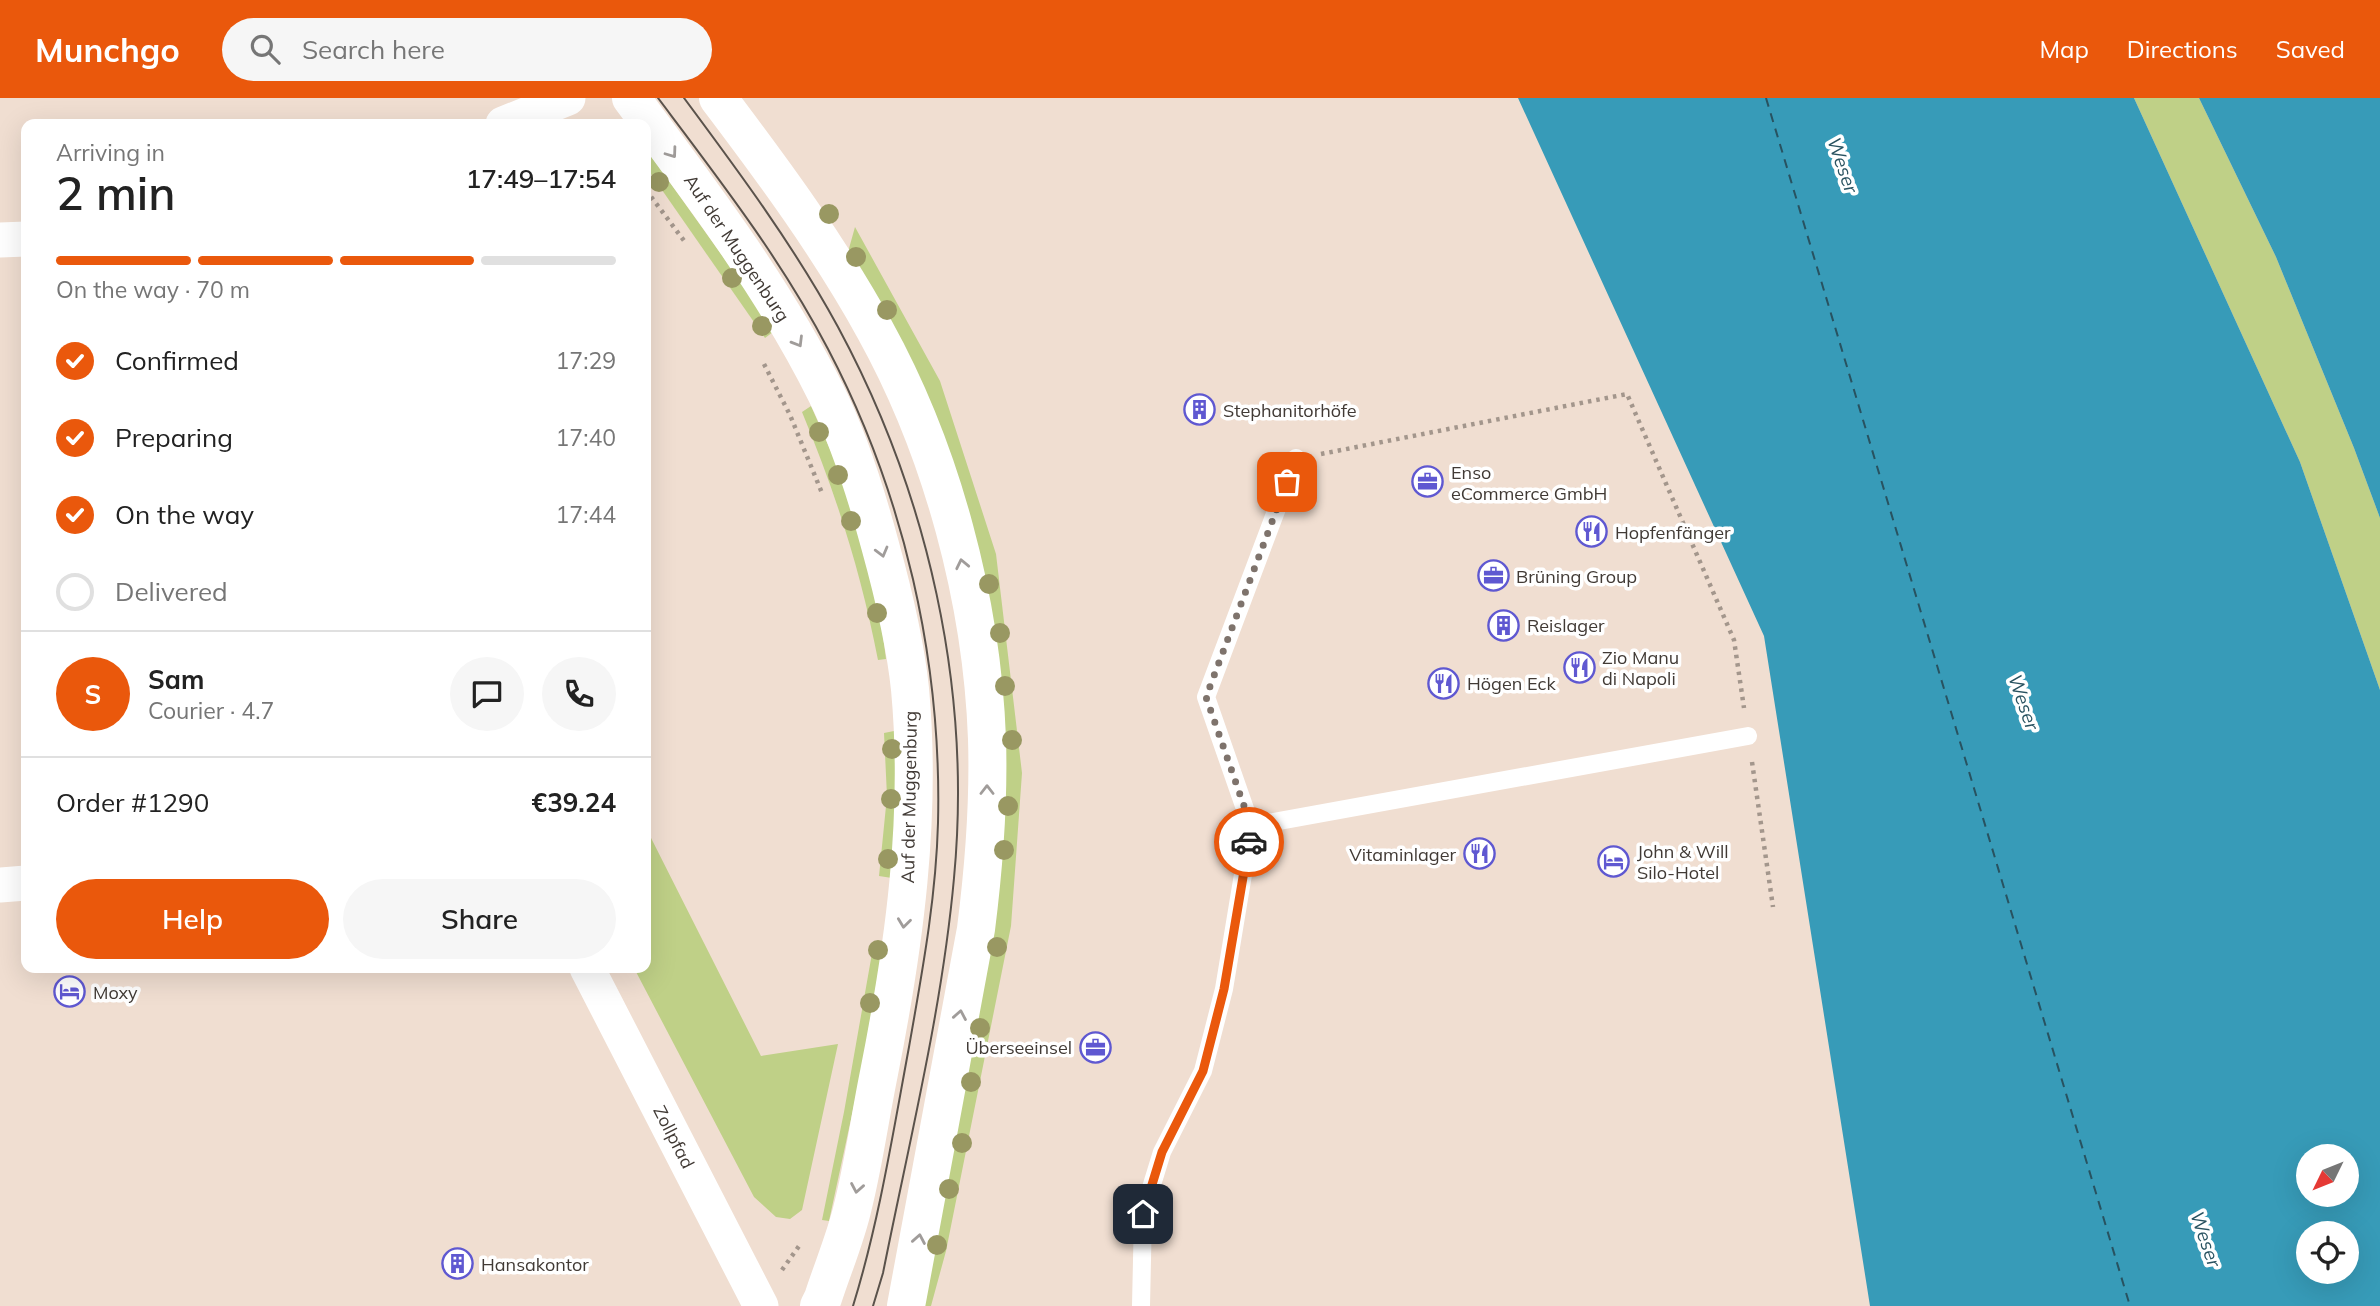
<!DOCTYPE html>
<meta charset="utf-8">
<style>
body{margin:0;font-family:Mulish,sans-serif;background:#f6f6f6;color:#222;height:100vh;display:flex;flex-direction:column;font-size:26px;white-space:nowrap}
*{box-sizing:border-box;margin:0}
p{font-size:23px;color:#767676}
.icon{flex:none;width:38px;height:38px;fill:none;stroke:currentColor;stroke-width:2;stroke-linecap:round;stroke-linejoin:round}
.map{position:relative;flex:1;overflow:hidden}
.panel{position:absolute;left:21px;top:21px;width:630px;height:854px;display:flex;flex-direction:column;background:#fff;border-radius:14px;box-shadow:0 7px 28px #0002}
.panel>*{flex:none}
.needle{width:46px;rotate:227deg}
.fabs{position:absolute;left:2296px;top:1046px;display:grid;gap:14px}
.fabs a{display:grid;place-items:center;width:63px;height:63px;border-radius:50%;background:#fff;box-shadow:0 7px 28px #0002;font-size:35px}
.pin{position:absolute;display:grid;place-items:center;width:60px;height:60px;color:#fff;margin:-30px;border-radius:14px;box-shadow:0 4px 10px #0006}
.courier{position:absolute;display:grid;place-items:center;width:70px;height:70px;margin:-35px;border:5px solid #ea580c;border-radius:50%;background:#fff;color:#222;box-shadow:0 2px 9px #0007}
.overview em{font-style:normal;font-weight:600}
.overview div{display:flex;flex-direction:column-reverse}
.overview{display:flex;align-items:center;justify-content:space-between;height:119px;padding:0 35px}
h1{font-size:46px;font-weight:600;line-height:52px}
.bar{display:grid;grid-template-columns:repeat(4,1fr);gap:10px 7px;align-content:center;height:84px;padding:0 35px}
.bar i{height:9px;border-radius:5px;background:#e0e0e0}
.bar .selected{background:#ea580c}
.bar p{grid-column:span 4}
.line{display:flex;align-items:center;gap:18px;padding:0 35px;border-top:2px solid #e0e0e0}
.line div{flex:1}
.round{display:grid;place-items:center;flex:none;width:74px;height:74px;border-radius:37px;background:#f6f6f6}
ol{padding:0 35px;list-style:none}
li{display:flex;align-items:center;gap:21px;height:77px}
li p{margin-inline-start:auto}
li .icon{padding:7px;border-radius:50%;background:#ea580c;color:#fff;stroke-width:4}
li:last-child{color:#767676}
li i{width:38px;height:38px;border:4px solid #e0e0e0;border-radius:50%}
.action{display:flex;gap:14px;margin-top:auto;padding:14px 35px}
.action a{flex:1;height:80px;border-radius:42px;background:#ea580c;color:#fff;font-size:28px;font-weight:600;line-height:80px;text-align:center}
.action a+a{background:#f6f6f6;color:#222}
header{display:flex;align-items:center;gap:42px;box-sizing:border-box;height:98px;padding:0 35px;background:#ea580c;color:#fff}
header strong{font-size:33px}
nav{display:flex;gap:38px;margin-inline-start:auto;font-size:24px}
.search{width:490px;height:63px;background:#f6f6f6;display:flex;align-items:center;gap:18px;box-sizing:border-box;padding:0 24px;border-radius:38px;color:#767676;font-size:26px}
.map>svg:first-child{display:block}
</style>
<header>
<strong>Munchgo</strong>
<div class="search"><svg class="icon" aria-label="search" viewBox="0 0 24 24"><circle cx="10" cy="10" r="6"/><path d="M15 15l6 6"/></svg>Search here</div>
<nav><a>Map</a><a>Directions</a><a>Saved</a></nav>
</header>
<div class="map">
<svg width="2380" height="1208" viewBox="0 0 2380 1208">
<rect width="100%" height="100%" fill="#f0ded1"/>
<g fill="#bfd087">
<path d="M2134,0h65l77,159 78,191 26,70v172l-80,-228z"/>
<path d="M646,51l90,126 37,57 -8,6 -119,-171z"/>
<path d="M855,129l85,154 56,173 26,219 -11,153 -65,325 -15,55h-10l74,-623 -147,-431z"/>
<path d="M811,308l30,68 39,139 6,46 -8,1c-17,-88 -42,-166 -76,-248z"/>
<path d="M894,633l4,71 -6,76 -13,-2 8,-80 -3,-63z"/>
<path d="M646,730l115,228 77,-12 -36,166 -12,9 -14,-2 -22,-20 -120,-229h12z"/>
<path d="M874,844l9,3 -21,123 -33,153 -7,-1 22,-108z"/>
</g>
<g fill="#379bb8" fill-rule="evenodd">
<path d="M1518,0h616l166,364 80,228v616h-510l-106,-670zM2308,1059h39v38h-39zM2308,1136h39v38h-39z"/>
<path d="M2199,0h181v420l-26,-70 -78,-191z"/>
</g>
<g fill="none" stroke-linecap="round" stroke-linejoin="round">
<path stroke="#285260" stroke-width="2" stroke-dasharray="9 7" stroke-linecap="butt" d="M1766,0l364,1208"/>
<g stroke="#a3968c" stroke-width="4.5" stroke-dasharray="3.5 5" stroke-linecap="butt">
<path d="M646,92l39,52"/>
<path d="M764,266l26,51 32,78"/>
<path d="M1321,356l306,-60 107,246 10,68"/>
<path d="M1752,664l21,145"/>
<path d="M782,1172l17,-24"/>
</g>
<g stroke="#fff" stroke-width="18">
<path d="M1251,728l497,-90"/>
<path d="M1141,1208l2,-92 19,-62 41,-81 21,-82 27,-163 -45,-129 90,-239"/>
</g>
<g stroke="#fff" stroke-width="35">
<path d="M503,26l65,-26"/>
<path d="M0,142l26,-1"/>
<path d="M0,787l26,-2"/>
<path d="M587,870l174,338"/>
</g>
<g stroke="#fff" stroke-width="38">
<path d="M631,0c70,94 143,190 195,295 24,48 40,100 54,152 13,47 25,95 30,144 12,129 -6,258 -31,384 -9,44 -15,89 -26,133 -7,31 -20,61 -30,92l-4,8"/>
<path d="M718,0c56,74 112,150 157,232 67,121 107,271 112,409 2,64 -3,127 -11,190l-70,377"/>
</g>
<g stroke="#5a524b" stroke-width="2">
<path d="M658,0c61,81 123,161 170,251 76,145 114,311 110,474 -2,76 -16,150 -29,224 -16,86 -30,175 -56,259"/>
<path d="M684,0c55,74 110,148 154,229 90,167 134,361 116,551 -12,133 -45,264 -71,395l-10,33"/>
</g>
</g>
<g fill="#999862">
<circle cx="659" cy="84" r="10"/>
<circle cx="829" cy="116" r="10"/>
<circle cx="856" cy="159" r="10"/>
<circle cx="732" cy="180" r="10"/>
<circle cx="887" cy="212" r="10"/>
<circle cx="762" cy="228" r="10"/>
<circle cx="819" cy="334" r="10"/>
<circle cx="838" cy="377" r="10"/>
<circle cx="851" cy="423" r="10"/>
<circle cx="989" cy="486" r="10"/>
<circle cx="877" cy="515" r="10"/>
<circle cx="1000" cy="535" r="10"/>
<circle cx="1005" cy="588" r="10"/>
<circle cx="1012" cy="642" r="10"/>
<circle cx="892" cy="651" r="10"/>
<circle cx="891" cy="701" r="10"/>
<circle cx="1008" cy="708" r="10"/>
<circle cx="1004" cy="752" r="10"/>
<circle cx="888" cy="761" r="10"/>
<circle cx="997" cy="849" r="10"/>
<circle cx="878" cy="852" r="10"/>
<circle cx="870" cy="905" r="10"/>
<circle cx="980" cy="930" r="10"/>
<circle cx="971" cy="984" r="10"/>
<circle cx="962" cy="1045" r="10"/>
<circle cx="949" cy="1091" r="10"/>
<circle cx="937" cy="1147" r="10"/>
</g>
<defs><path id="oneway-chevron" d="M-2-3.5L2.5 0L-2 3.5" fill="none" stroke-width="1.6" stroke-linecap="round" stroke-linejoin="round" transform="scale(1.75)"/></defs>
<g stroke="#a09c9a">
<use href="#oneway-chevron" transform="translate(672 55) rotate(54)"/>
<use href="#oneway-chevron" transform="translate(798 244) rotate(59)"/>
<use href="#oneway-chevron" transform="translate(882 454) rotate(75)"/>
<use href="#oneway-chevron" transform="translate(962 466) rotate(-102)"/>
<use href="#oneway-chevron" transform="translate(987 692) rotate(-90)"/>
<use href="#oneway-chevron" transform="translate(904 825) rotate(97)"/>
<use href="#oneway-chevron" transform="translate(960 917) rotate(-80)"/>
<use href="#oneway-chevron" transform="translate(857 1090) rotate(100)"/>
<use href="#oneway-chevron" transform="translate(919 1141) rotate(-80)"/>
</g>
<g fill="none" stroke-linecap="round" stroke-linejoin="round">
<path stroke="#7e736c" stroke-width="7" stroke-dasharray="0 12.6" d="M1249,744l2,-16 -45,-129 81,-215"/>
<path stroke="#ea580c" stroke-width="9" d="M1143,1116l19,-62 41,-81 21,-82 25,-147"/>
</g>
<defs>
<symbol id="building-ring" viewBox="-11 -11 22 22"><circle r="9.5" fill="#fff" stroke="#5f58d1" stroke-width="1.5"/><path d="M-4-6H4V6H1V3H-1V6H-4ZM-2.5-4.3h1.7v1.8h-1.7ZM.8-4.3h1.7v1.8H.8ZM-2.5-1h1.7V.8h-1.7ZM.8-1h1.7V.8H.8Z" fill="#5f58d1"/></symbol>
<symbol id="office-ring" viewBox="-11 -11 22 22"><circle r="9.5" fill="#fff" stroke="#5f58d1" stroke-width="1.5"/><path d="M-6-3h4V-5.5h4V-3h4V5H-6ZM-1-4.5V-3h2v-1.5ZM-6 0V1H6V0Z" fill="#5f58d1"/></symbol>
<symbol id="restaurant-ring" viewBox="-11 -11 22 22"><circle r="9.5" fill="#fff" stroke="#5f58d1" stroke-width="1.5"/><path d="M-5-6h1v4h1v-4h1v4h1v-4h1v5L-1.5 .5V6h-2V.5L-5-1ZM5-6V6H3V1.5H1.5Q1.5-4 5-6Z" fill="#5f58d1"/></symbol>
<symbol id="hotel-ring" viewBox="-11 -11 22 22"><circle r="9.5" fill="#fff" stroke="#5f58d1" stroke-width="1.5"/><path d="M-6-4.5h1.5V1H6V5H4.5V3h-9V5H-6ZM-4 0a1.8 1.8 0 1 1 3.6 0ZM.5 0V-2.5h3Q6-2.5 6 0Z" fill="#5f58d1"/></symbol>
</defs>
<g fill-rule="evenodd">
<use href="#building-ring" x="1182" y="294" width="35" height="35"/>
<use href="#office-ring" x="1410" y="366" width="35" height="35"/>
<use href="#restaurant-ring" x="1574" y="416" width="35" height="35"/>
<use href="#office-ring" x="1476" y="460" width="35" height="35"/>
<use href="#building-ring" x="1486" y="510" width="35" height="35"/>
<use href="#restaurant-ring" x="1562" y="552" width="35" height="35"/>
<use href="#restaurant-ring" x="1426" y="568" width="35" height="35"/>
<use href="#restaurant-ring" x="1462" y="738" width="35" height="35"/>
<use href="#hotel-ring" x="1596" y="746" width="35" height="35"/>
<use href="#hotel-ring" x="52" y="876" width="35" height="35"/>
<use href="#office-ring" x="1078" y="932" width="35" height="35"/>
<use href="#building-ring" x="440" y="1148" width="35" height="35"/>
</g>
<g text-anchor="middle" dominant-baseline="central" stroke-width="7" stroke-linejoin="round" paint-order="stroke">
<g font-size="18" fill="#413a35" stroke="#fff">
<text transform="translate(737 150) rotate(56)">Auf der Muggenburg</text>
<text transform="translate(909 699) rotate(-89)">Auf der Muggenburg</text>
<text transform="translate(674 1039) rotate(63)">Zollpfad</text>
</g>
<g font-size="18" fill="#413a35" stroke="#fff" text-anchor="start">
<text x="1223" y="312">Stephanitorhöfe</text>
<text x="1451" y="374">Enso<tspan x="1451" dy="21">eCommerce GmbH</tspan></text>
<text x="1615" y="434">Hopfenfänger</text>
<text x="1516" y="478">Brüning Group</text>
<text x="1527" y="527">Reislager</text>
<text x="1602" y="559">Zio Manu<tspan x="1602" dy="21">di Napoli</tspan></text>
<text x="1467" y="585">Högen Eck</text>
<text x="1637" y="753">John &amp; Will<tspan x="1637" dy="21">Silo-Hotel</tspan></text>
<text x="1456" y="756" text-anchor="end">Vitaminlager</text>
<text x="93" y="894">Moxy</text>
<text x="1072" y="949" text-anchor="end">Überseeinsel</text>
<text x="481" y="1166">Hansakontor</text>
</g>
<g font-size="19" font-style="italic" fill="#285260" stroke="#fff">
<text transform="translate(1843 67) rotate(71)">Weser</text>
<text transform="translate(2024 604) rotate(71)">Weser</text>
<text transform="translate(2206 1141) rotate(71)">Weser</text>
</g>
</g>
</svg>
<div class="fabs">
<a><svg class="needle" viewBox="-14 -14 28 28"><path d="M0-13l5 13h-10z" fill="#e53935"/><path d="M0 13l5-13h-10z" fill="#767676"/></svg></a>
<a><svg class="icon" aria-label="locate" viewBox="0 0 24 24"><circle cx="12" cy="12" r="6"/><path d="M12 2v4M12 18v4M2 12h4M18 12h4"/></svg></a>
</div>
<div class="pin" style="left:1287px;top:384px;background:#ea580c"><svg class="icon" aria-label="bag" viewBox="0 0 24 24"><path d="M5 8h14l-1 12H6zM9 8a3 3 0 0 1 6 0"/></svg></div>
<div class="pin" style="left:1143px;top:1116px;background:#1f2937"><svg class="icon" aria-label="home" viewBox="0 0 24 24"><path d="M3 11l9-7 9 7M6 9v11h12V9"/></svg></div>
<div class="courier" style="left:1249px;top:744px"><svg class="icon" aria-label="car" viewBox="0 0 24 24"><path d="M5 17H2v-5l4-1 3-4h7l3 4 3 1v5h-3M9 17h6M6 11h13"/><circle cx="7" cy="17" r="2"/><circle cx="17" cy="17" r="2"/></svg></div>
<section class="panel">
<div class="overview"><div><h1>2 min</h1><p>Arriving in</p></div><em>17:49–17:54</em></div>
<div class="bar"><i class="selected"></i><i class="selected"></i><i class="selected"></i><i></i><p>On the way · 70 m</p></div>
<ol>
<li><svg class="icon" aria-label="check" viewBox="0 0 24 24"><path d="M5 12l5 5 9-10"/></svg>Confirmed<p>17:29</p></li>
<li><svg class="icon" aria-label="check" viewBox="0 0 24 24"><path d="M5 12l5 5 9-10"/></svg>Preparing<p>17:40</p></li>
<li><svg class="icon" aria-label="check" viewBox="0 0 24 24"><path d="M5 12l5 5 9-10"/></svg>On the way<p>17:44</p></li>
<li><i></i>Delivered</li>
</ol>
<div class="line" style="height:126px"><b class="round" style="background:#ea580c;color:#fff">S</b><div><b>Sam</b><p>Courier · 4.7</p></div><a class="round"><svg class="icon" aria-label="chat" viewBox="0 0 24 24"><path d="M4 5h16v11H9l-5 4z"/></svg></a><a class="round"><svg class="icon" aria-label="phone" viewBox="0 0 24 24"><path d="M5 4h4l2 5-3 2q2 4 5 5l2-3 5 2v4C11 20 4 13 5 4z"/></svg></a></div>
<div class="line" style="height:91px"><div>Order #1290</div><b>€39.24</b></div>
<div class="action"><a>Help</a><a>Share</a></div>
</section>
</div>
